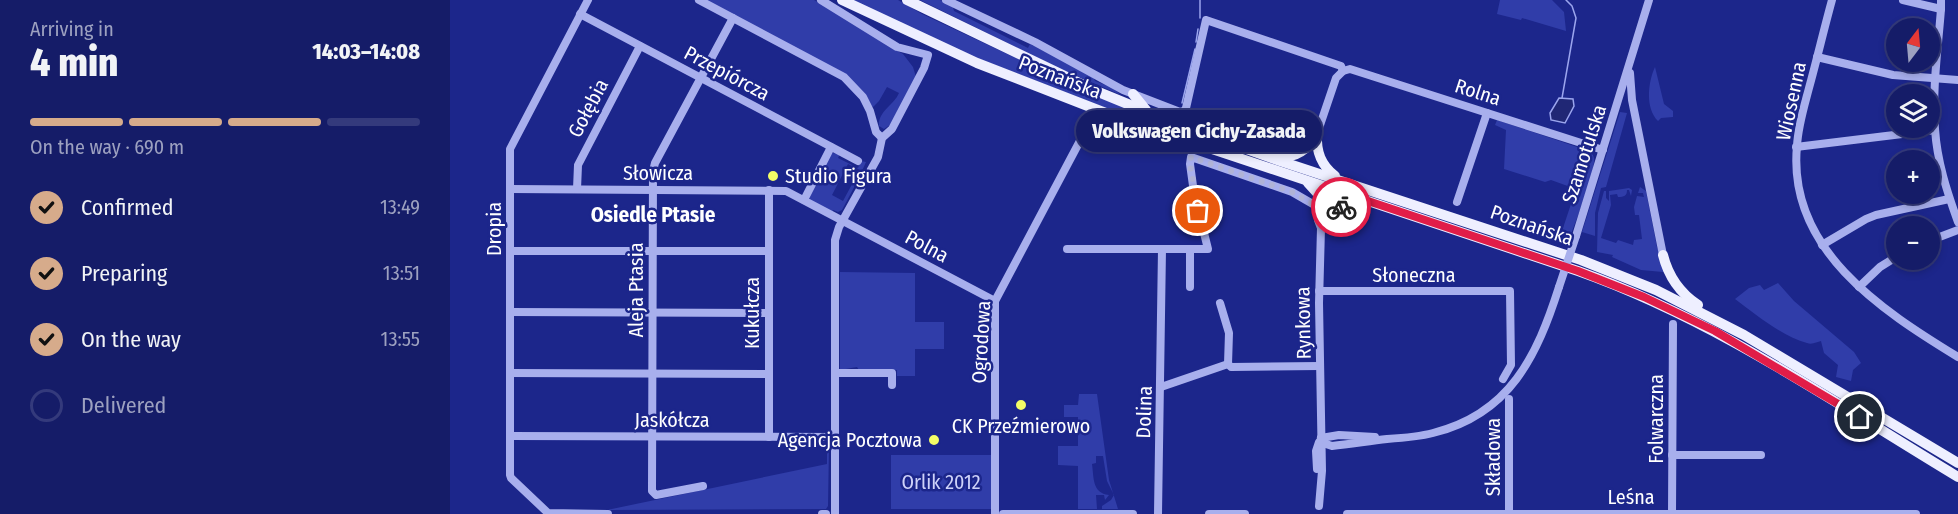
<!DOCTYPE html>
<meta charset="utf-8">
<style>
body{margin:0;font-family:"Fira Sans Condensed",sans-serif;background:#1e256e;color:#f1f3f6;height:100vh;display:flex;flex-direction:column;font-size:22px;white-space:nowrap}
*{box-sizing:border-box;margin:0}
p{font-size:20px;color:#9da1c0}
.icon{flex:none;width:33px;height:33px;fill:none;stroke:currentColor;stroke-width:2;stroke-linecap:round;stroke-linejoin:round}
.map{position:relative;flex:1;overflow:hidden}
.sheet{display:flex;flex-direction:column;background:#151c68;width:450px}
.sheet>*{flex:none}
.needle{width:39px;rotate:16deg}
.controls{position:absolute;left:1436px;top:18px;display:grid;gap:12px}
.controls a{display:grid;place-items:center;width:54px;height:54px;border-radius:50%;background:#151c68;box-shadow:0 3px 9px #0003,0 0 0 2px #343a7c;font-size:30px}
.pin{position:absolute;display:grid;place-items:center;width:51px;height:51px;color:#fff;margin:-26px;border:3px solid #fff;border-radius:50%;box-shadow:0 2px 6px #0007}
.courier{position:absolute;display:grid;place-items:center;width:60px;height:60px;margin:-30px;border:4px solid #e11d48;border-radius:50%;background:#fff;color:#222;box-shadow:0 2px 8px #0007}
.bubble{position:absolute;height:42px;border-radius:21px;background:#151c68;box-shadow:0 3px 9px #0003,0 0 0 2px #343a7c;font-size:20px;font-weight:800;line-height:42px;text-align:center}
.summary em{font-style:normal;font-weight:800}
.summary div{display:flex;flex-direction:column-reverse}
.summary{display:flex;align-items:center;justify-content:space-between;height:102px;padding:0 30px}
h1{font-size:39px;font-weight:800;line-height:45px}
.bar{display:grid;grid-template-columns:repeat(4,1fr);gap:9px 6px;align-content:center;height:72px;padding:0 30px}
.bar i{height:8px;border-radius:4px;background:#343a7c}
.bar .on{background:#d6ab8b}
.bar p{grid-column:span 4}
ol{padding:0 30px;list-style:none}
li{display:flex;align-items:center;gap:18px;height:66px}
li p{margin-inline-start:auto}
li .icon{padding:6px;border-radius:50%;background:#d6ab8b;color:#111;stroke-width:4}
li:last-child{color:#9da1c0}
li i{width:33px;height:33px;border:3px solid #343a7c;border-radius:50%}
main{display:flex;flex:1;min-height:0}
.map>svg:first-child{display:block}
</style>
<main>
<section class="sheet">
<div class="summary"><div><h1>4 min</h1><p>Arriving in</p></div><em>14:03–14:08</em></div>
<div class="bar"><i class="on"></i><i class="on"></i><i class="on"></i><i></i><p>On the way · 690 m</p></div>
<ol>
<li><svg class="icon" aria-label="check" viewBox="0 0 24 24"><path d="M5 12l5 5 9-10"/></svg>Confirmed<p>13:49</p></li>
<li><svg class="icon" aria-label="check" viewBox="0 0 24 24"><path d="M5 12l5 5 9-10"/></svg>Preparing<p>13:51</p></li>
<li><svg class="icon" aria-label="check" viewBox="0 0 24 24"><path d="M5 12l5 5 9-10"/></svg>On the way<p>13:55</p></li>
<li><i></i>Delivered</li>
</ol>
</section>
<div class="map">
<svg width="1508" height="514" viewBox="0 0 1508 514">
<rect width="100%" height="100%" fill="#1c268b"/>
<g fill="#303da9">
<path d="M255,0h109l28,15 37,25 24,14 10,13 3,10 -26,48 -6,4 -5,-3c-1,-15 15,-21 20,-33l-12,-6 -8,14 -6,6 -2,-1 -11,-17z"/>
<path d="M400,0h48l24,14 113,53 138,59 -3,7 -198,-77z"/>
<path d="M470,0h20l13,7 1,4 74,37 2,-4 63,32 2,5 16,6 10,8 -63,-27z"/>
<path d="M1050,0h52l12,12 2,19 -44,-13 -1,2 -24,-6z"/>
<path d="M1205,67l9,37 9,7v6l-12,1 -3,3c-13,-13 -10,-39 -3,-54z"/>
<path d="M1170,112l7,1 -21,74 -5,1 -6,25v23l-13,-4z"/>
<path d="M1047,120l92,31c3,3 4,3 5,7 2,11 -20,69 -25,81l-9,-2 16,-48 -25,-9 -6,2 -41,-13 2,-39 -11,-5z"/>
<path d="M382,153l8,1 -2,4 20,10 3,-7 5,1 -4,9 -14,-7 -16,31 11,6 14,-26 3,1 -18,34 -4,2 -5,-2 -1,3 -22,-13 -1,-5z"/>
<path d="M1190,187l6,4 11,56 8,24 -2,1 -22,-2 -29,-13 1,-2 -16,-3 1,-39 6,-22h2v7l3,3v-10l20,-3 3,2 -1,6 -2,-6h-2c0,6 -3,7 -9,7l-1,-3 -7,1 1,10 -10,33 15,5 2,-3 15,5 1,-5 8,-1 -3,-24h-4l-1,-8 3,-11 7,1 -1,-4h-5z"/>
<path d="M390,272l75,1v49h29v27h-29v27h-18v-6h-38l-2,-3 -17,3z"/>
<path d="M1328,283l16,18 60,51 7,11 -8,7 -2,11 -15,-4 2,-12 -14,-12 -3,-12c-4,1 -9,4 -14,2 -24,-6 -52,-29 -72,-44l14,-11 11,-3 4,5z"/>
<path d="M629,394h18l12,86 9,29h-16v-3l9,-6 3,-5 -7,-14 -4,-25h-7v7l-4,1c2,14 0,29 17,31l-4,5 -1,-5h-8l1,14h-19v-43l-20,-1v-19h20v-29h-14v-12h14z"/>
<path d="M373,442h3l3,4 -1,60 -2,3 -219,1 220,-46v-18z"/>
<rect x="441" y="455" width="100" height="54"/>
</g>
<path fill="#202775" stroke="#9ba5ee" stroke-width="1.5" d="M1109,98l14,1 1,7 -9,17 -14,-3 -1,-7z"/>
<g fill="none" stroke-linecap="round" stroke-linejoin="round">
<g stroke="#9ba5ee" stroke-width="1.5">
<path d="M750,18v-18"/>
<path d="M746,42l2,-13"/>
<path d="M1112,98l14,-80 -4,-12 -6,-6"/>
<path d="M732,103l13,-54"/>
</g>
<g stroke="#a8afed" stroke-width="8">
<path d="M138,0l-78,149v326l1,3 37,35 60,1"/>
<path d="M249,0l145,77 19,20 7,14 6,21 6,6"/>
<path d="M371,0l76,47 31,8 -4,13 -32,61 -10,9 -4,19 -39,70 -4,13v274"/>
<path d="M496,0l89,42 88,48 57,22 4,-1 2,-3 20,-88 135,46 2,5"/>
<path d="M1382,0c-8,29 -15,59 -23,88 -5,19 -11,38 -12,58 -10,103 84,164 161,211"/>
<path d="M1453,0l38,9v-9"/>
<path d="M1491,9c-3,40 -9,80 -6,120 2,32 12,63 23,93"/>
<path d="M130,14l278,147"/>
<path d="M1367,57l76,18 65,5"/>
<path d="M1180,73l2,27 31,155"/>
<path d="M867,134l19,-56 7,-7 7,-2 253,81"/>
<path d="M1346,147l139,-17"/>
<path d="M60,189l276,2 209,110"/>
<path d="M127,189l1,-24 62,-119"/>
<path d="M319,190v247"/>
<path d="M354,200l27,-53"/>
<path d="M1007,202l30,-89"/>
<path d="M868,207v13l3,8 -2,75 3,168 -3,35"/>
<path d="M1126,236l73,-236"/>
<path d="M1479,241l29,-11"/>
<path d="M1372,245l44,-26 10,-4 73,-16"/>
<path d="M617,249h141l-14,-56 -4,-29 1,-7 101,35 26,15"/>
<path d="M60,251h259"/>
<path d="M740,287v-38"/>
<path d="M1409,287l21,-20 16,-10"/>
<path d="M869,291h191l1,74 -8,14"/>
<path d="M770,303l9,30 -1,31"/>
<path d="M60,312l258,1"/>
<path d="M778,364l3,3 89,-1"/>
<path d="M60,373l258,1"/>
<path d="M385,373h57v12"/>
<path d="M711,387l67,-23"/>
<path d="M1059,399v115"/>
<path d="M60,436l325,1"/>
<path d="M871,438l5,6 6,2c19,-2 37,-5 55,-7 16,-1 31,-2 46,-6 77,-19 104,-77 126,-146"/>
<path d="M871,438l18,-3 36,2"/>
<path d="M1222,455h89"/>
<path d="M867,469l-1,-18 3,-9"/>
<path d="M253,486l-47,9 -4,-4 1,-320 2,-8 78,-145"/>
<path d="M372,514h4"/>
<path d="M545,514v-213l95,-179"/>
<path d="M553,514h130"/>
<path d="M708,514l4,-265"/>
<path d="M759,514h36"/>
<path d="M897,514h569"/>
<path d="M1222,514l1,-190"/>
</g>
<g stroke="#eeefff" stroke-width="10">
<path d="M392,0l135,63 139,54 462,154c136,48 257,132 380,206"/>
<path d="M457,0l189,91 78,32 106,38 301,99 75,30 88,45 214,128"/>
<path d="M683,94l13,16"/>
<path d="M867,134c-1,18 4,31 18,42"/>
<path d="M827,157c17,1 31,-7 40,-23"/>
<path d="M858,183l10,11v13"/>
<path d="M875,221l14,-13 25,-8"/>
<path d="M1213,255c5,20 17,38 35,50"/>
</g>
<path stroke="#a8afed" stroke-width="8" d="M1109,287l17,-51"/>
</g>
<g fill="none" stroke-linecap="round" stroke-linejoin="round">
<path stroke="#b0b3d6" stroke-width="6" stroke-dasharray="0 10.8" d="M748,211l-8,-47 1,-7 101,35 26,15v13l3,8 4,-7 16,-14"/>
<path stroke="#e11d48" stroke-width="8" d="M891,207l24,-7 213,71 66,26 71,34 145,86"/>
</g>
<g fill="#f4fd66" stroke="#1c268b" stroke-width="2">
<circle cx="323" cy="176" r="6"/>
<circle cx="571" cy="405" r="6"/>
<circle cx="484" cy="440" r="6"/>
</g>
<g text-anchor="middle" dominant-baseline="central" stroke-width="5" stroke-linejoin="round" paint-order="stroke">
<g font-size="20" fill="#fff" stroke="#1c268b">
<text transform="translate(277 73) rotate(28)">Przepiórcza</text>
<text transform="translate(610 77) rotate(21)">Poznańska</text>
<text transform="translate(1028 92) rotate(18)">Rolna</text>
<text transform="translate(1341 101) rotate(-78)">Wiosenna</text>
<text transform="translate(138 108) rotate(-62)">Gołębia</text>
<text transform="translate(1134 154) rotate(-72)">Szamotulska</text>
<text x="208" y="173">Słowicza</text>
<text transform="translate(1082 225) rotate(19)">Poznańska</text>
<text transform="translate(44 229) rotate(-90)">Dropia</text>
<text transform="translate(477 246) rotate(28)">Polna</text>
<text x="964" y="275">Słoneczna</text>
<text transform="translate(186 290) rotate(-90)">Aleja Ptasia</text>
<text transform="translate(302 313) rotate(-90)">Kukułcza</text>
<text transform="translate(853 323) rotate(-91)">Rynkowa</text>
<text transform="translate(531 342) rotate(-87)">Ogrodowa</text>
<text transform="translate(694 412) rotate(-88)">Dolina</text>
<text transform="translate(1206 419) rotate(-90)">Folwarczna</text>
<text x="222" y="420">Jaskółcza</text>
<text transform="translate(1043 457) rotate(-90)">Składowa</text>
<text x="1181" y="497">Leśna</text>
</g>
<g font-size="20" fill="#fff" stroke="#1c268b" text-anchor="start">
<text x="335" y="176">Studio Figura</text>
<text x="571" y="426" text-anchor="middle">CK Przeźmierowo</text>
<text x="472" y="440" text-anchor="end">Agencja Pocztowa</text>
</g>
<g font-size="20" fill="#ced2f9" stroke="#1c268b">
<text x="491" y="482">Orlik 2012</text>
</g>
<g font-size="21" font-weight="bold" fill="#fff" stroke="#1c268b">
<text x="203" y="215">Osiedle Ptasie</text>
</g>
</g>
</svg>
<div class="controls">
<a><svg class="needle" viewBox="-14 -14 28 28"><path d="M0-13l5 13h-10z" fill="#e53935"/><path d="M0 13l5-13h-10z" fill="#9da1c0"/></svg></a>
<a><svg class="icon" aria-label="layers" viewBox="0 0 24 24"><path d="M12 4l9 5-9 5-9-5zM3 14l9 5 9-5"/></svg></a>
<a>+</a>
<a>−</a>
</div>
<div class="pin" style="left:748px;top:211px;background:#ea580c"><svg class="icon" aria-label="bag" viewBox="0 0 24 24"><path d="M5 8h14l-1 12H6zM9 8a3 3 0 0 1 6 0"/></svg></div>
<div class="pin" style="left:1410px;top:417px;background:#1f2937"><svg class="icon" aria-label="home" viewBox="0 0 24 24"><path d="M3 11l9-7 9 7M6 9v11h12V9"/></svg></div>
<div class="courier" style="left:891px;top:207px"><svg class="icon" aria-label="bike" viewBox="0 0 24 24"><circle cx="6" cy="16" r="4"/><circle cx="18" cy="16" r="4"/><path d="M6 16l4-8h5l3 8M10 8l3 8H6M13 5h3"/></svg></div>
<div class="bubble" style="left:626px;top:110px;width:246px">Volkswagen Cichy-Zasada</div>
</div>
</main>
